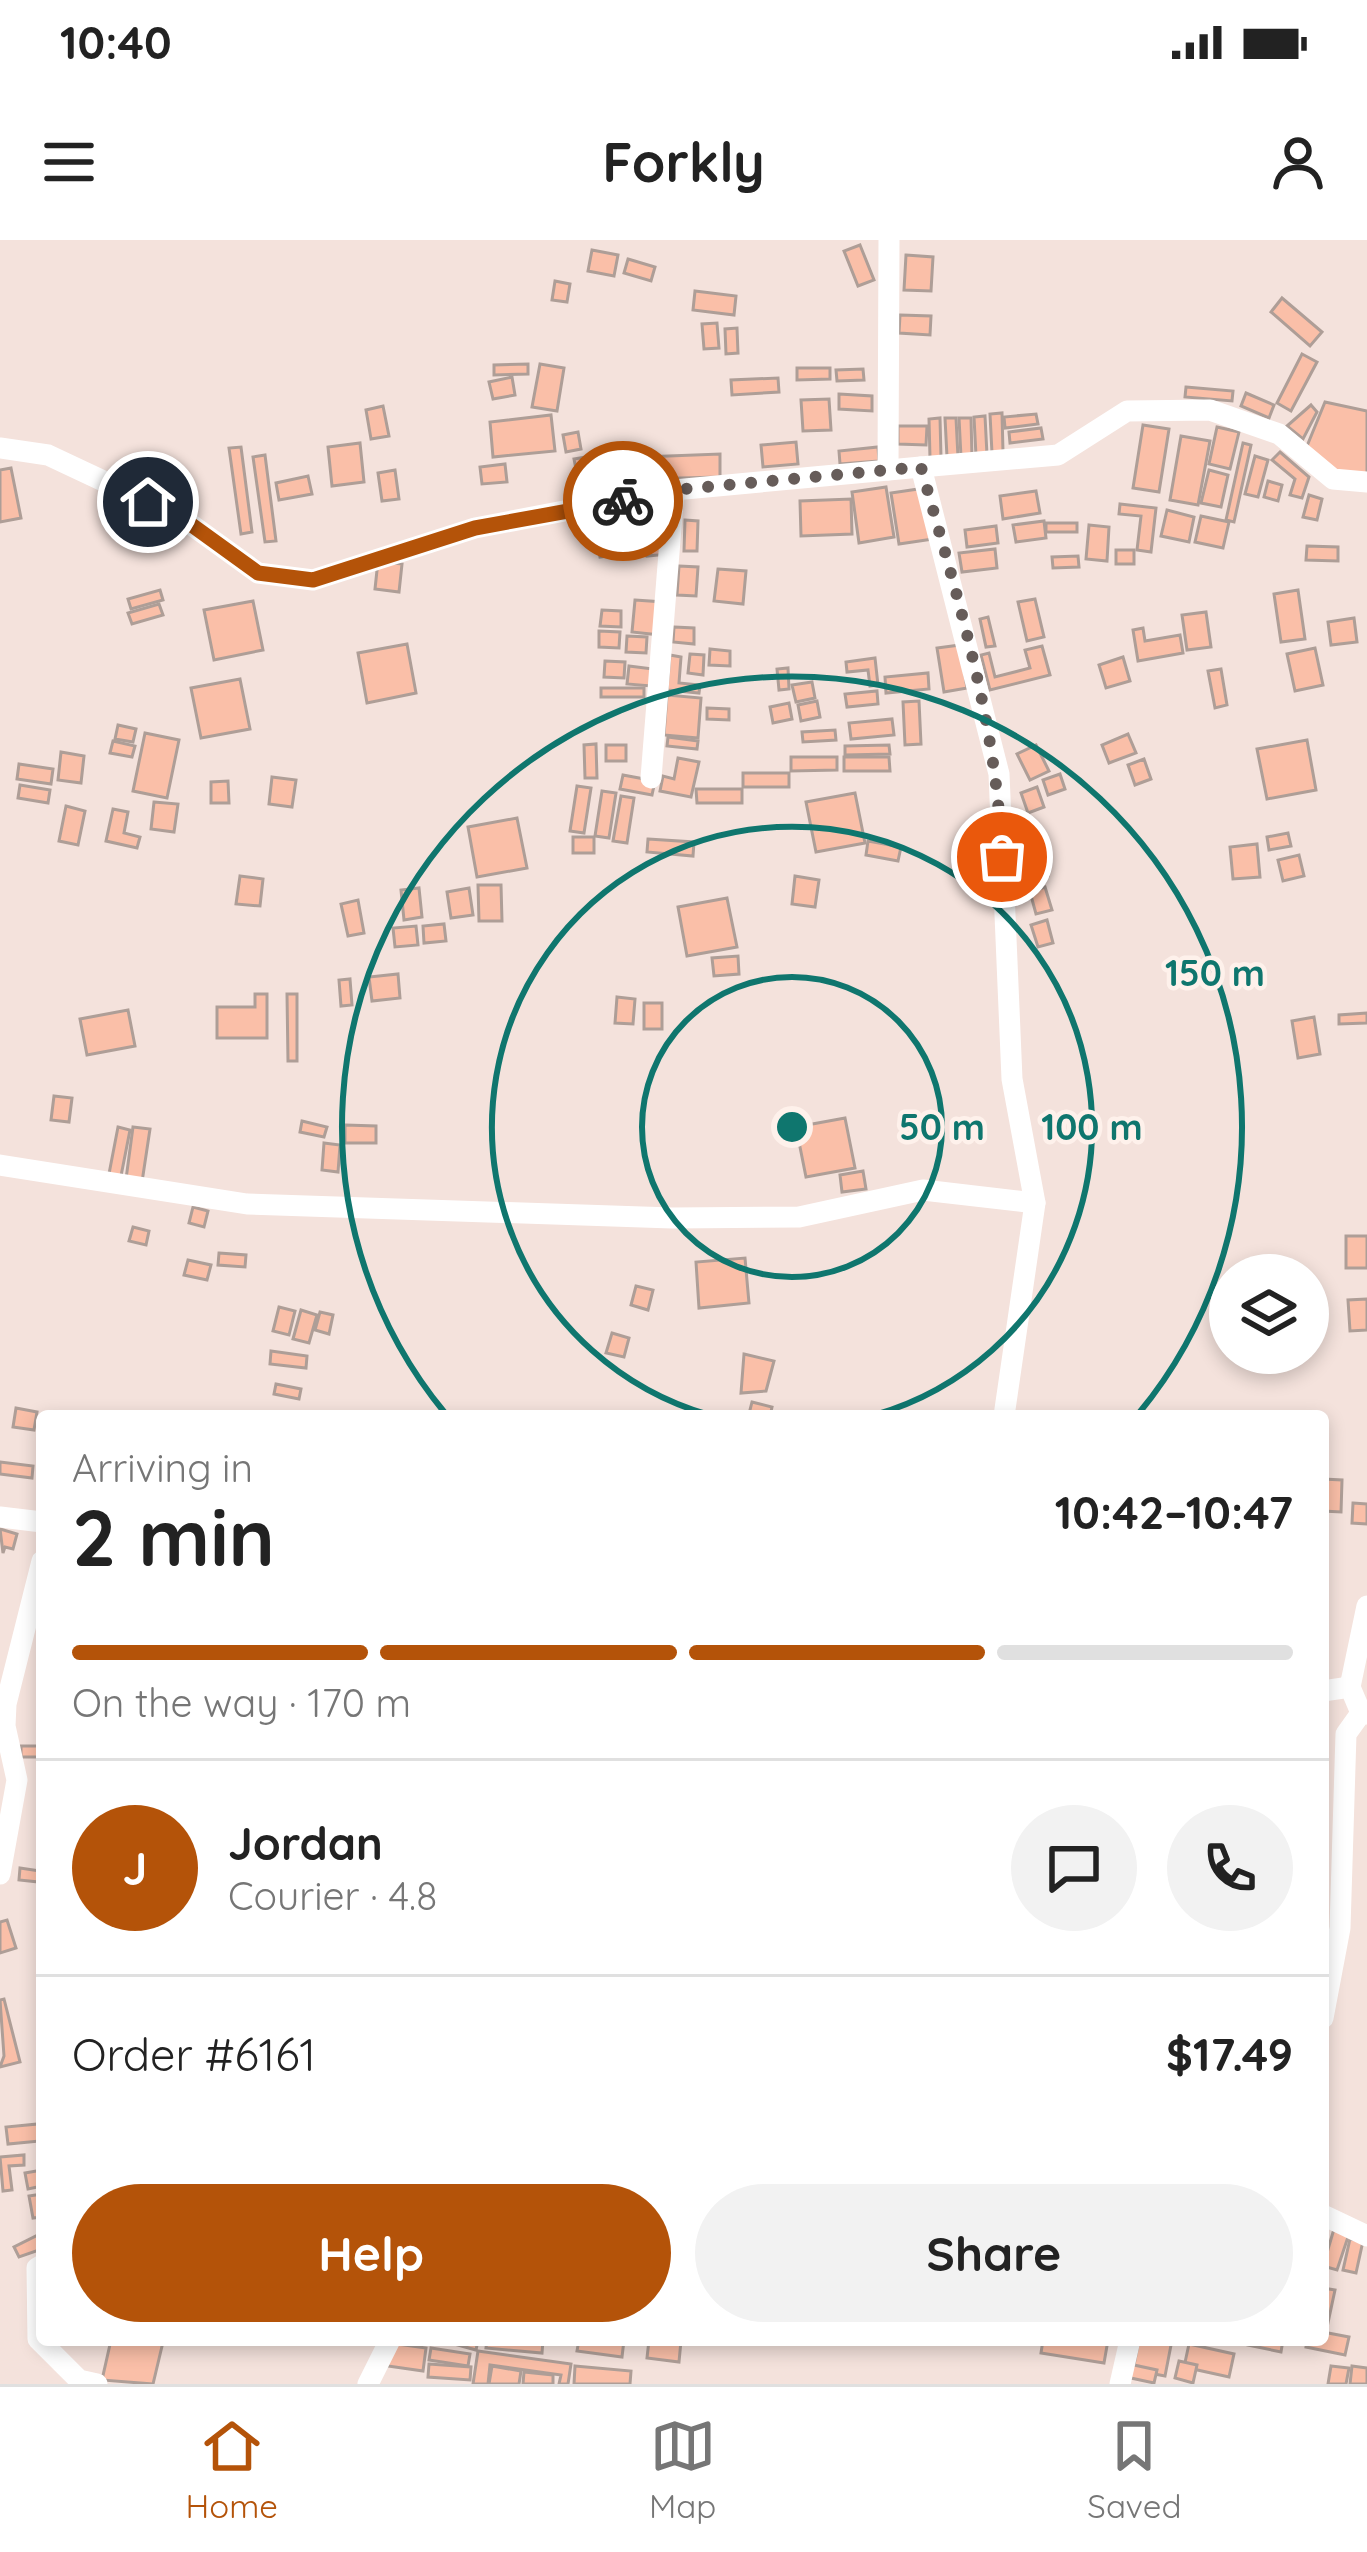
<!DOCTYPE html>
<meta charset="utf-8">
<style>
body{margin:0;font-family:Quicksand,sans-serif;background:#f2f2f2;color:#222;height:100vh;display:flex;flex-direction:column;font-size:45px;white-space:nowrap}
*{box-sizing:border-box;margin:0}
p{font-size:39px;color:#767676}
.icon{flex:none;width:66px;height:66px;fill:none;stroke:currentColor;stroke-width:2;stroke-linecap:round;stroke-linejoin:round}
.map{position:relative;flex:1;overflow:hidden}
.side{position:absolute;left:36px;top:1170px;width:1293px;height:936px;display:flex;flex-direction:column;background:#fff;border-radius:12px;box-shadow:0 6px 18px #0003}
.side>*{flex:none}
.controls{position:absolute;left:1209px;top:1014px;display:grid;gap:24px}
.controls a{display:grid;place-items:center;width:120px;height:120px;border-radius:50%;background:#fff;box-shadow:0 6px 18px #0003;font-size:60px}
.pin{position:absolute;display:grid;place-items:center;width:102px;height:102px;color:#fff;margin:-51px;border:6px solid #fff;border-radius:50%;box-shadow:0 3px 12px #0007}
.courier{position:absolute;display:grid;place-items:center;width:120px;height:120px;margin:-60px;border:9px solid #b45309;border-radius:50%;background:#fff;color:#222;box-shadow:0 3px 15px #0007}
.overview em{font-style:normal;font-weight:700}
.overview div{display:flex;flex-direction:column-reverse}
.overview{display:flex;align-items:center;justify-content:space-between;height:204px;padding:0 36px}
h1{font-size:78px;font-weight:700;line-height:90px}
.bar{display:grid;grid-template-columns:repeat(4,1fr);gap:18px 12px;align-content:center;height:144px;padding:0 36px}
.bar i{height:15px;border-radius:9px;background:#e0e0e0}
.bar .on{background:#b45309}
.bar p{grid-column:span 4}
.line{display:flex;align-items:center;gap:30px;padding:0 36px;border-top:3px solid #e0e0e0}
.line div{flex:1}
.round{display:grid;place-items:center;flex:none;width:126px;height:126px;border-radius:63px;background:#f2f2f2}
.action{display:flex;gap:24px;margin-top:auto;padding:24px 36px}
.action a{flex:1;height:138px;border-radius:72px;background:#b45309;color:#fff;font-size:48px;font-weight:700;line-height:138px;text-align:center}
.action a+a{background:#f2f2f2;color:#222}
.status{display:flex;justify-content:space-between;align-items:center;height:84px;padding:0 60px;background:#fff;direction:ltr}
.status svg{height:33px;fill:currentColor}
header{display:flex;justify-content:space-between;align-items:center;height:156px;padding:0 36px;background:#fff;font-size:54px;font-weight:700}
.menu{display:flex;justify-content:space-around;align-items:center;height:168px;border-top:3px solid #e0e0e0;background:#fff;font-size:33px;color:#767676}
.menu a{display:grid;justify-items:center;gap:6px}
.menu .on{color:#b45309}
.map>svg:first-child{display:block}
</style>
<div class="status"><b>10:40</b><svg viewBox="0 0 49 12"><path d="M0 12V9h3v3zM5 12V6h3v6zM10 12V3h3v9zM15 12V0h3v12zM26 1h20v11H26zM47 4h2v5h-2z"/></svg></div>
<header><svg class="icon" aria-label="menu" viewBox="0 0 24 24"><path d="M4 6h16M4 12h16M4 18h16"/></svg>Forkly<svg class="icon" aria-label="person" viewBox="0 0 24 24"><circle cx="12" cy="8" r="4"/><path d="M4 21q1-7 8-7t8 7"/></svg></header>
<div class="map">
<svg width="1367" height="2144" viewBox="0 0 1367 2144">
<rect width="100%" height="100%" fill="#f4e2dc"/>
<g fill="#fabfa8" stroke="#ae9e97" stroke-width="3">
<path d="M860,5l14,35 -16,6 -14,-35z"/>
<path d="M592,10l26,5 -4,21 -26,-5z"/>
<path d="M906,15l27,2 -2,34 -27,-1z"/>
<path d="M628,19l27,8 -4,14 -27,-8z"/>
<path d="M555,41l15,3 -3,18 -15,-2z"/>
<path d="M695,51l41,5 -2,19 -41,-5z"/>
<path d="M1282,58l40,34 -12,14 -39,-34z"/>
<path d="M900,75l31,1 -1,19 -31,-2z"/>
<path d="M717,83l2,25 -15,1 -2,-25z"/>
<path d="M737,88l1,25 -12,1 -1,-25z"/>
<path d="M1302,114l15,8 -26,49 -14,-8z"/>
<path d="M528,124v10l-34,1v-10z"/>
<path d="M540,124l24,4 -7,43 -25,-4z"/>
<path d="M797,128h33v11l-33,1z"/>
<path d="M863,129l1,11 -27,1 -1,-11z"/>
<path d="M512,137l3,18 -22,4 -4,-17z"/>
<path d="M778,138l1,14 -47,3 -1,-15z"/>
<path d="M1186,147l47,4 -1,10 -47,-4z"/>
<path d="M1246,153l28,12 -5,13 -28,-12z"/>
<path d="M839,154l33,2v15l-33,-2z"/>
<path d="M829,159l2,31 -28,1 -2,-31z"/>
<path d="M1325,162l42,9v67l-31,-5 -29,-27z"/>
<path d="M1311,165l6,7 -14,27 -16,-13z"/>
<path d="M383,166l6,30 -18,3 -5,-29z"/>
<path d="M1002,173l1,39 -11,1 -2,-39z"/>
<path d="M1036,174l2,10 -33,4 -1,-11z"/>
<path d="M551,175l4,36 -62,6 -3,-35z"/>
<path d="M985,176l2,39 -11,1 -2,-39z"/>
<path d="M940,178l1,39 -11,1 -1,-39z"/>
<path d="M945,178h11l2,39h-11z"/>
<path d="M959,178h12l1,39h-11z"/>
<path d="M1143,185l26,4 -10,63 -26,-4z"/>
<path d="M898,186h29l-1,19 -28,-1z"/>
<path d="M1217,187l22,5 -9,37 -21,-5z"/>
<path d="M1041,188l2,11 -33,4 -1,-11z"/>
<path d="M578,192l3,17 -15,3 -3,-17z"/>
<path d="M1181,196l29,5 -12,64 -28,-5z"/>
<path d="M796,202l2,22 -35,3 -2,-22z"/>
<path d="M360,203l4,39 -32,4 -4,-39z"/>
<path d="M1243,203l8,2 -17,77 -8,-2z"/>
<path d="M241,207l11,85 -11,2 -12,-86z"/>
<path d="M878,207l1,14 -39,3 -1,-13z"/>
<path d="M1280,212l29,25 -7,21 -12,-3 5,-16 -23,-19z"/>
<path d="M720,214v23l-77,2v-22z"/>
<path d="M265,215l11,86 -11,1 -12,-85z"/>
<path d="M1255,216l13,4 -10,37 -13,-3z"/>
<path d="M586,217l4,20 -12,2 -4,-20z"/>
<path d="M505,224l2,18 -25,2 -2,-17z"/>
<path d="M11,228l10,50 -21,4v-52z"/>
<path d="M395,230l4,29 -17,2 -4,-28z"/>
<path d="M1209,230l19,5 -7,32 -20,-4z"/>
<path d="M308,236l4,18 -33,6 -3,-17z"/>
<path d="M1268,241l14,4 -4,16 -14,-4z"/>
<path d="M886,247l8,50 -35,6 -7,-51z"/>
<path d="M925,248l8,51 -34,5 -8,-51z"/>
<path d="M1036,251l4,22 -37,6 -3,-23z"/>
<path d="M1309,255l13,4 -5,21 -14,-3z"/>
<path d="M851,259l1,35 -51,2 -1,-35z"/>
<path d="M1120,264l36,4 -5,44 -14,-2 4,-34 -22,-2z"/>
<path d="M1167,270l27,7 -5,25 -28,-6z"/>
<path d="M665,272l4,42 -22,2 -3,-32 -24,2 -1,-10z"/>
<path d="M1201,276l28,6 -6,26 -28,-6z"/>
<path d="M685,280l13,1 -1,30h-13z"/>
<path d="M1044,281l2,17 -30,4 -3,-17z"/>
<path d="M616,282l6,32 -22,3 -6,-31z"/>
<rect x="1046" y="283" width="31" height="9"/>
<path d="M1089,285l20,2 -2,34 -21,-2z"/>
<path d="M996,286l2,17 -31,4 -2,-17z"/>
<path d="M1307,306l31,1v14l-32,-1z"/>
<path d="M995,309l2,19 -35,4 -3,-19z"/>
<rect x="1116" y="310" width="18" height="14"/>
<path d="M1078,316l1,11 -26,1 -1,-11z"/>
<path d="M378,321l24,3 -3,28 -24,-3z"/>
<path d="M679,326l19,1 -2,29 -19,-1z"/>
<path d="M718,329l28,2 -3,33 -29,-3z"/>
<path d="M160,350l3,10 -32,9 -3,-10z"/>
<path d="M1298,350l7,49 -24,3 -7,-48z"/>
<path d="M1035,359l9,38 -17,4 -9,-39z"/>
<path d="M635,360l28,2 -3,33 -28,-3z"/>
<path d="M253,361l10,49 -49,10 -10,-50z"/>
<path d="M159,364l4,11 -31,9 -4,-11z"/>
<path d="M602,370l19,1v16l-21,-1z"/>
<path d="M1206,372l5,35 -24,3 -5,-35z"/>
<path d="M988,377l7,29 -9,1 -6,-28z"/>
<path d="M1354,378l3,24 -26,3 -3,-23z"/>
<path d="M674,387l20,1v16l-21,-2z"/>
<path d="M1143,388l2,13 35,-6 3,18 -45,8 -5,-31z"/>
<path d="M599,391l21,1 -1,16 -20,-1z"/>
<path d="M627,396l20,1 -1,16 -20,-1z"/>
<path d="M407,404l9,49 -49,10 -9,-50z"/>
<path d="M960,405l7,43 -23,4 -7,-44z"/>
<path d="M1042,406l8,29 -60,15 -9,-35 8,-2 6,24 35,-9 -5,-18z"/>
<path d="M1315,408l8,37 -28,6 -8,-37z"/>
<path d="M710,409l20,2v15l-21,-1z"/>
<path d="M690,414l14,1 -1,20 -15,-2z"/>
<path d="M670,415l11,2 -2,26 21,2 -1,8 -32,-3z"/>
<path d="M1123,417l7,24 -24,7 -7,-23z"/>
<path d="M875,418l3,27 -8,1 -2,-16 -21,2 -1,-10z"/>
<path d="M605,421l20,1 -1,16 -20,-1z"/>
<path d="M629,426l24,3 -2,17 -24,-2z"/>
<path d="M788,428l1,21 -10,1 -2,-21z"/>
<path d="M1221,429l6,36 -12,3 -7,-37z"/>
<path d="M928,433l1,16 -43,4 -1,-16z"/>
<path d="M240,439l10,50 -49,9 -10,-50z"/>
<path d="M812,442l3,16 -19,4 -4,-17z"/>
<rect x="601" y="448" width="43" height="9"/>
<path d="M877,451l1,13 -31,3 -2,-13z"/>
<path d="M667,455l34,3 -3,40 -34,-3z"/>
<path d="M817,461l3,16 -19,4 -3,-16z"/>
<path d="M919,461l2,43 -16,1 -2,-43z"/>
<path d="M789,463l3,16 -19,4 -3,-16z"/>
<path d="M707,468l22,1v11l-22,-1z"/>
<path d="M892,479l2,16 -43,4 -2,-16z"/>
<path d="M118,485l18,4 -3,13 -18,-3z"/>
<path d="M835,490l1,10 -33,2 -1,-10z"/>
<path d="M145,493l34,7 -12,58 -34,-7z"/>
<path d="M1128,494l8,19 -27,10 -7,-18z"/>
<path d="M668,497l30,4 -1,8 -30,-3z"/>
<path d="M1307,500l9,50 -49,9 -10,-50z"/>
<path d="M113,501l22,5 -3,11 -22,-4z"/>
<path d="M596,504l1,34h-12l-1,-33z"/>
<rect x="606" y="505" width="20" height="16"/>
<path d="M889,505l1,9 -45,1v-9z"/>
<path d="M1036,505l13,26 -19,9 -13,-26z"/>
<path d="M61,512l23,4 -3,27 -23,-3z"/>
<path d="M791,517h46v13l-46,1z"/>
<path d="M844,517h45l1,14h-46z"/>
<path d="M678,518l21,4 -8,35 -31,-6 3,-15 11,3z"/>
<path d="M1144,519l7,20 -16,6 -7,-20z"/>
<path d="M19,524l34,5 -2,15 -34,-5z"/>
<rect x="743" y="533" width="46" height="14"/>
<path d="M1060,534l5,15 -17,6 -5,-15z"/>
<path d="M623,535l32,6 -3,14 -32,-6z"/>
<path d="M272,537l24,3 -4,27 -23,-3z"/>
<path d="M228,541l1,22h-18v-21z"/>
<path d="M20,545l30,5 -2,13 -30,-5z"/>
<path d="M577,546l14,2 -7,45 -14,-2z"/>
<path d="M1037,547l7,20 -16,6 -7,-20z"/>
<path d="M696,549h46v14h-45z"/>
<path d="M602,551l14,2 -7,45 -14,-2z"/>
<path d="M855,553l10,50 -49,9 -10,-50z"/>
<path d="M621,556l13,2 -7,45 -14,-2z"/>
<path d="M154,562l24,2 -4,28 -23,-3z"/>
<path d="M66,566l19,5 -7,34 -19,-4z"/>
<path d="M113,569l15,3 -4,21 16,4 -3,11 -31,-7z"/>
<path d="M517,578l10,50 -50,9 -9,-50z"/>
<path d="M1288,593l3,13 -22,4 -2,-13z"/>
<rect x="573" y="597" width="21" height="16"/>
<path d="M648,599l46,3 -1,14 -46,-4z"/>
<path d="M868,601l33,6 -3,14 -32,-6z"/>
<path d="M1257,604l3,33 -27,2 -3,-32z"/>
<path d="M1299,615l5,21 -21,5 -5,-21z"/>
<path d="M1043,621l5,15 -22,8 -6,-16z"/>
<path d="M240,636l23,3 -3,27 -24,-2z"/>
<path d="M795,636l24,4 -4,27 -23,-3z"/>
<path d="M478,645h23l1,36h-23z"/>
<path d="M1045,647l7,23 -16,4 -6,-22z"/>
<path d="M419,648l3,29 -18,3 -3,-30z"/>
<path d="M469,648l4,27 -22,3 -4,-26z"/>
<path d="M727,658l10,49 -50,9 -9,-49z"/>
<path d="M358,660l6,33 -16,3 -7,-32z"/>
<path d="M1047,680l6,23 -15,4 -7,-22z"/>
<path d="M444,684l2,17 -22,2 -1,-17z"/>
<path d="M416,686l2,19 -23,2 -2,-19z"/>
<path d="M738,716l1,18 -25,2 -2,-18z"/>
<path d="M398,734l2,24 -28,3 -3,-24z"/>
<path d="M350,739l2,26 -11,1 -2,-26z"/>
<path d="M255,754h12v44h-50v-31h38z"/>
<path d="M287,754h10v67h-9z"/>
<path d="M617,757l18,2 -2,25 -18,-1z"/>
<rect x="644" y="763" width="18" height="26"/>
<path d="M128,770l7,36 -48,9 -7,-36z"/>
<path d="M1367,773v10l-28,1v-9z"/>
<path d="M1314,777l6,37 -22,4 -6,-37z"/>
<path d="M54,856l18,2 -3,24 -18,-2z"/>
<path d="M845,878l10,50 -49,9 -10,-50z"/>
<path d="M302,881l25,6 -3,10 -24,-5z"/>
<path d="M345,885l31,1v17h-31z"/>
<path d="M118,887l12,3 -10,51 -12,-2z"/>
<path d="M133,887l17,2 -8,53 -16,-3z"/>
<path d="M324,903l16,2 -2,27 -16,-2z"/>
<path d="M863,931l3,18 -24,3 -2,-17z"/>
<path d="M193,967l15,4 -4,16 -15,-4z"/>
<path d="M133,987l16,4 -3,14 -17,-4z"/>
<rect x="1346" y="996" width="21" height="32"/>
<path d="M219,1013l27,2 -1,12 -27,-2z"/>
<path d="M745,1018l4,45 -50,5 -3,-46z"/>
<path d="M188,1020l23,5 -4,15 -23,-5z"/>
<path d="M636,1046l17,4 -5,20 -17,-5z"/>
<path d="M1367,1059v31l-17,1 -2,-31z"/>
<path d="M279,1067l16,4 -6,24 -16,-4z"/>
<path d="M301,1070l16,5 -8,28 -16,-4z"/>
<path d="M320,1072l13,3 -4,19 -14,-4z"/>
<path d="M612,1093l17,5 -5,19 -18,-4z"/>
<path d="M271,1111l36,5 -1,12 -36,-4z"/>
<path d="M744,1114l30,7 -8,30 -25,2z"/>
<path d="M276,1144l25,5 -2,10 -25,-5z"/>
<path d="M752,1162l20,5 -2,9 -21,-2z"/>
<path d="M16,1168l21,4 -3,18 -21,-3z"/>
<path d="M0,1222l33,4 -1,12 -32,-4z"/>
<path d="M1323,1239l19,1 -1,32 -18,-1z"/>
<path d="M1353,1263l14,1v20l-15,-1z"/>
<path d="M0,1289l17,5 -4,15 -8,-2 -2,6z"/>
<rect x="21" y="1506" width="21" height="11"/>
<path d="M20,1628l20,3 -1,11 -20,-2z"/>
<path d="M7,1680l9,28 -16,5v-31z"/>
<path d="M4,1759l16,63 -20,5 4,-11 -4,-56z"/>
<path d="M38,1884l2,17 -32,3 -2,-17z"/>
<path d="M24,1915v10l-15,1 3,24 -9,1 -3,-34z"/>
<path d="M42,1930v16l-14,3 -3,-16z"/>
<path d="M42,1954v23l-9,1 -4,-22z"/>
<path d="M1334,1989l15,5 -12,36 -14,-4z"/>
<path d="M42,1993v16l-23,8 -5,-10z"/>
<path d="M1350,1999l13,2 -7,32 -13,-3z"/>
<path d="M1323,2048l12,2 -9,42h-3z"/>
<path d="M1323,2092l26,5 -4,18 -39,-8 1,-7h16z"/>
<path d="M111,2100l52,2 -10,42 -51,-4z"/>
<path d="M440,2100h38l-2,10z"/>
<path d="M487,2100h56l-1,13 -56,-5z"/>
<path d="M579,2100h45l-2,17 -45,-6z"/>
<path d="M649,2100l32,1 -2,21 -32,-4z"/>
<path d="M1043,2100h65l-4,23 -63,-10z"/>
<path d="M1139,2100h33l-7,36 -32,-6z"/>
<path d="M1249,2100h34l-2,12 -33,-7z"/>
<path d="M383,2102l43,6 -3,23 -42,-6z"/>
<path d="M1189,2104l45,10 -5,23 -45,-10z"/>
<path d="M431,2108l39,6 -2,12 -39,-6z"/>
<path d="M478,2111l93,13 -3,20h-9l2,-9 -71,-10 -2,19h-15z"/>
<path d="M1179,2121l18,4 -4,18 -18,-5z"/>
<path d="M1120,2122l37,8 -3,13 -37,-8z"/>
<path d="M429,2124l42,3 -1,13 -42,-3z"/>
<path d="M492,2126l29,5 -2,13h-30z"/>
<path d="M575,2126l56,5 -1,13h-56z"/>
<path d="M1331,2126l18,2 -3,16h-18z"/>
<path d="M1352,2126l15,2v16h-17z"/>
<path d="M524,2132l29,3v9h-30z"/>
</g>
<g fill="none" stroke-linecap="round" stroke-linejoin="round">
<g stroke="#fff" stroke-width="21">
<path d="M0,208l48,7 134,63 76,55 55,7 162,-52 199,-38 247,-23"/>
<path d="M888,230l1,-230"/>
<path d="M651,538l23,-288"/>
<path d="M0,925l247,39 425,14 127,-1 124,-27 112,13 -23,-124 -13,-305 -78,-307 137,-12 69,-44 83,-1 69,24 54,45 34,3"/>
<path d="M1004,1176l31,-213"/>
<path d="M0,1277l42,5"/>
<path d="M1323,1451l27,-4"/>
<path d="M1361,1473l-11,-26 17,-81"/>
<path d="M0,1634l17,-94 -12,-54 1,-22 36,-143"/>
<path d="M1323,1778l17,-90 6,-194 15,-21 6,1"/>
<path d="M1323,1975l44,21"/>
<path d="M42,2025l-5,3 1,71 41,41 18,4"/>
<path d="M368,2144l22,-44"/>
<path d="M1120,2144l10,-44"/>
</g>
</g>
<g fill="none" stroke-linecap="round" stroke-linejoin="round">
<path stroke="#665c59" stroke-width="12" stroke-dasharray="0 21.6" d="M623,261l51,-11 247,-23c37,133 75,251 81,390"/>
<path stroke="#b45309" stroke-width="15" d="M148,262l34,16 76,55 55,7 162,-52 148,-27"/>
</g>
<g fill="none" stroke="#0f766e" stroke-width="6">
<circle cx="792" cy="887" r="150"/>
<path d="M709 1175A300 300 0 1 1 875 1175"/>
<path d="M445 1173A450 450 0 1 1 1139 1173"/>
</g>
<circle cx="792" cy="887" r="18" fill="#0f766e" stroke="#fef1eb" stroke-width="6"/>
<g font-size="36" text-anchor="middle" font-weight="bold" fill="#0f766e" stroke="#fef1eb" stroke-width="9" stroke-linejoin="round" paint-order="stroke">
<text x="1215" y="746">150 m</text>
<text x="942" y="900">50 m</text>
<text x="1092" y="900">100 m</text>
</g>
</svg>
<div class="controls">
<a><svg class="icon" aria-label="layers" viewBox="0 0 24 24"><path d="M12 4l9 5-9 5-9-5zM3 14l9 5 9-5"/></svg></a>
</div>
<div class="pin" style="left:1002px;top:617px;background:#ea580c"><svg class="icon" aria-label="bag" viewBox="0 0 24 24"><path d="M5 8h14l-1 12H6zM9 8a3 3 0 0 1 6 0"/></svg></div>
<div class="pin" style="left:148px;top:262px;background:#1f2937"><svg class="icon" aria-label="home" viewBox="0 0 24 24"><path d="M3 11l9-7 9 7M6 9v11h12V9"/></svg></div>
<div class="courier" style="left:623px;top:261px"><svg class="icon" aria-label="bike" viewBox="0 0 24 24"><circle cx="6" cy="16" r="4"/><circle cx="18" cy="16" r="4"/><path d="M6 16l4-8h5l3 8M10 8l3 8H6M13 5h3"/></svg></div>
<section class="side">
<div class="overview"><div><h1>2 min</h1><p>Arriving in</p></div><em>10:42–10:47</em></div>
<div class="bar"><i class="on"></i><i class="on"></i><i class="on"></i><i></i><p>On the way · 170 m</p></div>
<div class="line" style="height:216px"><b class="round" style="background:#b45309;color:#fff">J</b><div><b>Jordan</b><p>Courier · 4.8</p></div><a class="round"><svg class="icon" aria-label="chat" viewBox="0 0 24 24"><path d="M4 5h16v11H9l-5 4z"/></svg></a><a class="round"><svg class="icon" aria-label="phone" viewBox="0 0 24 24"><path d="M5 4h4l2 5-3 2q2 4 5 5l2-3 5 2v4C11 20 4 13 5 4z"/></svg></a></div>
<div class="line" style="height:156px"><div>Order #6161</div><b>$17.49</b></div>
<div class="action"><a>Help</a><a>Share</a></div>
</section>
</div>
<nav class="menu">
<a class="on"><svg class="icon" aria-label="home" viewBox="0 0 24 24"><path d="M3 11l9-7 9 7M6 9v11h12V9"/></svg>Home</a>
<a><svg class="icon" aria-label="map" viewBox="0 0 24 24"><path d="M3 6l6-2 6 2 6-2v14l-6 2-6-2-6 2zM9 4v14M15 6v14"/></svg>Map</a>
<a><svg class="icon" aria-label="saved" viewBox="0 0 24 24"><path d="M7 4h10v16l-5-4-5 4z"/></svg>Saved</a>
</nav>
